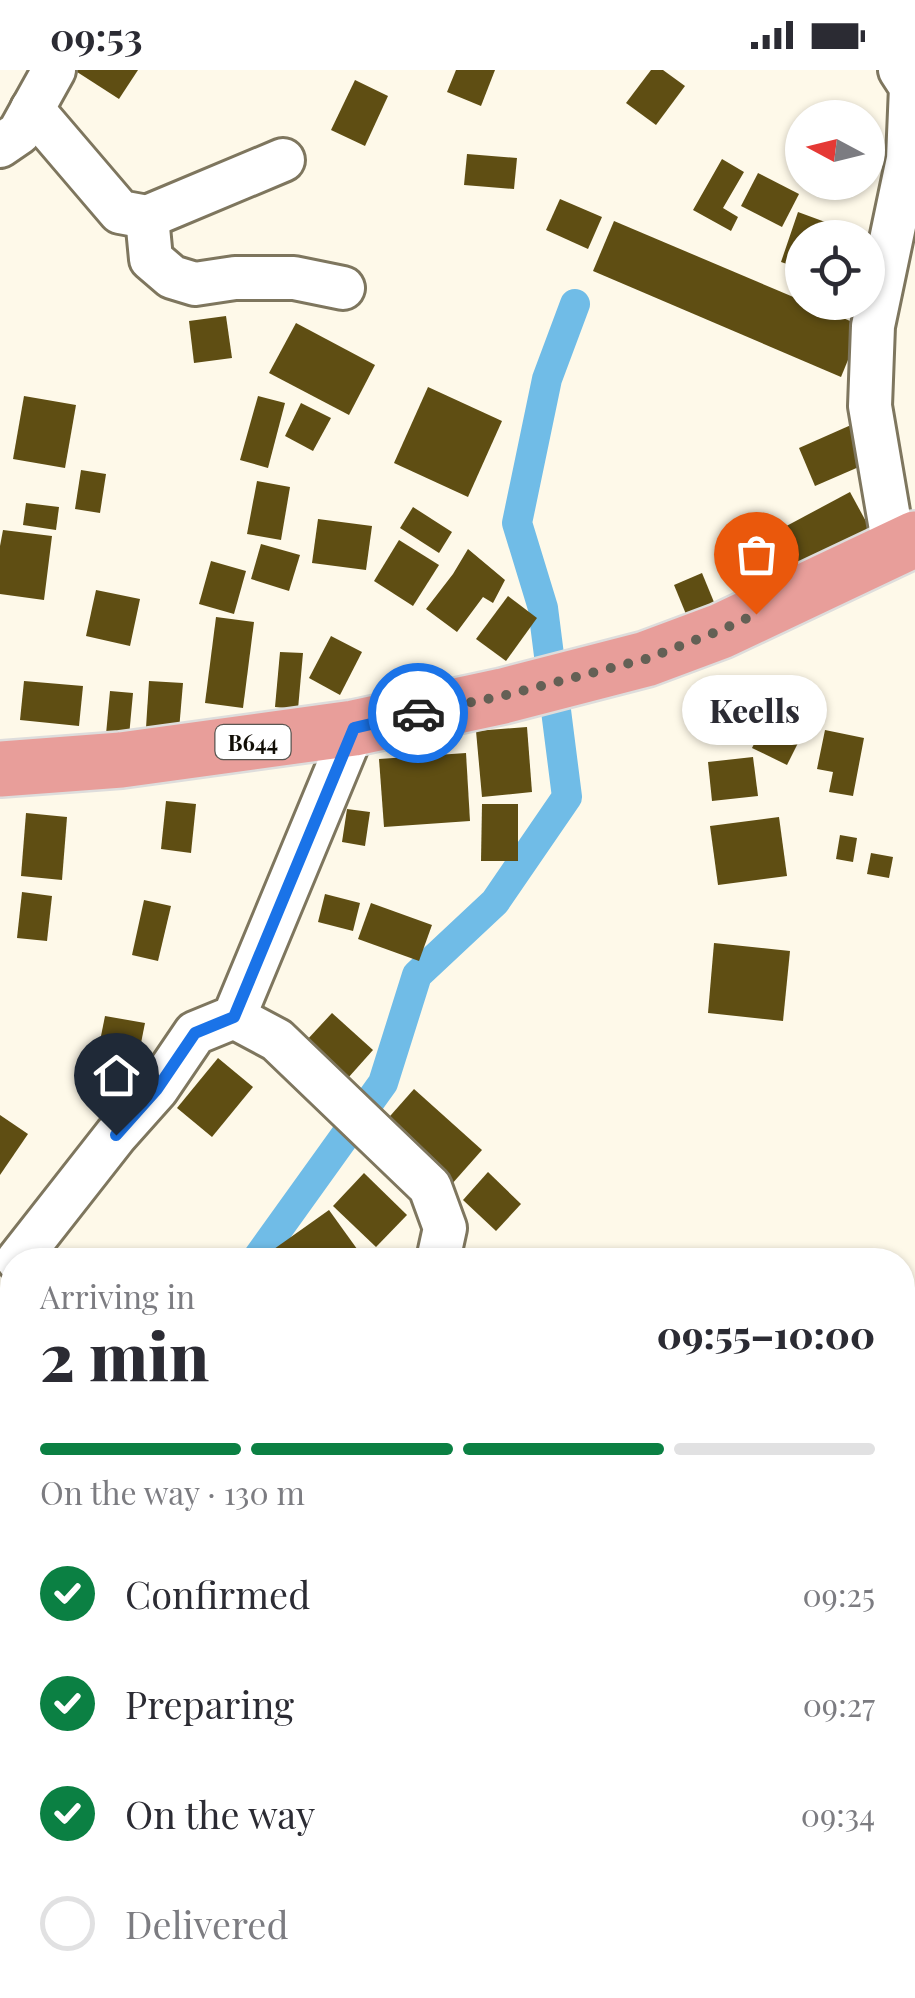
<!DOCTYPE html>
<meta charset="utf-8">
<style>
body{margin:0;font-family:"Playfair Display",serif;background:#f7f7f7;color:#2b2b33;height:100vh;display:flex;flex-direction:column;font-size:38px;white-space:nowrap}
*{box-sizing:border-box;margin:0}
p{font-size:32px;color:#7c7c81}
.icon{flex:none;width:55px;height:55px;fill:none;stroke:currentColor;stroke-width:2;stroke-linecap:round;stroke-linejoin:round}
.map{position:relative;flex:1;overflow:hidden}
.side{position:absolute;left:0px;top:1178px;width:915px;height:752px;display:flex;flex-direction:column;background:#fff;border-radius:40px 40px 0 0;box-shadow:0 2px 8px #0004}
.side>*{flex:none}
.needle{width:65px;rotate:277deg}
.buttons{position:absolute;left:785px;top:30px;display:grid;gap:20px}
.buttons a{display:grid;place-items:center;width:100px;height:100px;border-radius:50%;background:#fff;box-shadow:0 2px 8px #0004;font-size:50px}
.pin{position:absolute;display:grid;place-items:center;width:85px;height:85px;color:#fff;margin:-102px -42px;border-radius:50% 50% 50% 0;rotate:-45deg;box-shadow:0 0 10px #0007}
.pin .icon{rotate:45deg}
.courier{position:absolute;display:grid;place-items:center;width:100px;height:100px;margin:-50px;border:8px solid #1a73e8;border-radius:50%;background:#fff;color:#222;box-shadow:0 2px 12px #0007}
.bubble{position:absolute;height:70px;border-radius:35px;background:#fff;box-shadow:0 2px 8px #0004;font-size:32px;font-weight:800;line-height:70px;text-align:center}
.head em{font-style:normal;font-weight:800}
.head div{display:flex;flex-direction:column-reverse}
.head{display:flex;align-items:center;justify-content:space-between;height:170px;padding:0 40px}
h1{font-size:65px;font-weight:800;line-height:75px}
.bar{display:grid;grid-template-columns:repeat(4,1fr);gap:15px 10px;align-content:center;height:120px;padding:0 40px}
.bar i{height:12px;border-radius:8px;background:#e1e1e2}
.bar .selected{background:#0b8043}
.bar p{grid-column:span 4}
ol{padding:0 40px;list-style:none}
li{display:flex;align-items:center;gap:30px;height:110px}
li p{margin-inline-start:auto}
li .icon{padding:10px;border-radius:50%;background:#0b8043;color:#fff;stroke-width:4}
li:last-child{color:#7c7c81}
li i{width:55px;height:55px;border:5px solid #e1e1e2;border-radius:50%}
.status{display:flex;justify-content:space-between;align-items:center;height:70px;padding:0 50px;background:#fff;direction:ltr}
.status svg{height:28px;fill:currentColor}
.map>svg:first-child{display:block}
</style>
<div class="status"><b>09:53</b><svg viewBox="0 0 49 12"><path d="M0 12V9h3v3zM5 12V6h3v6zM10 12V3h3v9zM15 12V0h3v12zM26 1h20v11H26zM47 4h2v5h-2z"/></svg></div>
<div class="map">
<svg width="915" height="1928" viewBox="0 0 915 1928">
<rect width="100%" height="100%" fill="#fef9e9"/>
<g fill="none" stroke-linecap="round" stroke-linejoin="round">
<g stroke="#70bce7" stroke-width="30">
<path d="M256,1190l127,-177 34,-108 78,-73 72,-105 -24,-189 -26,-85 30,-144 28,-75"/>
<path d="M0,1796l12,5"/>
</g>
</g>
<g fill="#5f4e13">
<path d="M74,0h64l-19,29z"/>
<path d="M456,0h39l-14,36 -34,-14z"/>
<path d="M651,0h12l22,16 -29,39 -30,-22z"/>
<path d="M355,10l33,16 -23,50 -34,-16z"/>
<path d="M467,84l50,4 -3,31 -50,-4z"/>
<path d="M722,89l22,13 -21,36 15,9 -7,14 -38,-21z"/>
<path d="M758,103l41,21 -17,33 -41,-21z"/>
<path d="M560,129l42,18 -14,32 -42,-19z"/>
<path d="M798,142l68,25v1h-64v31l-21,-7z"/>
<path d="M614,151l248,105 -21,51 -248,-106z"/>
<path d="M226,246l6,42 -38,5 -5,-42z"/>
<path d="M296,253l79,42 -26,50 -80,-42z"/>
<path d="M428,317l74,34 -34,76 -74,-34z"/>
<path d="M24,326l52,9 -11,63 -52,-9z"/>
<path d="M258,326l27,7 -17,65 -28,-8z"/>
<path d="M301,333l30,15 -18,33 -28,-15z"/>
<path d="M851,355l17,38 -53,23 -16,-38z"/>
<path d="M81,400l25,4 -6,39 -25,-4z"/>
<path d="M257,411l33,6 -9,53 -34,-6z"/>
<path d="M850,422l25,46 -72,38 -24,-46z"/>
<path d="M26,433l33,4 -3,23 -33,-5z"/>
<path d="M413,437l39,25 -13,21 -39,-25z"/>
<path d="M318,449l54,7 -6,44 -54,-7z"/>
<path d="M3,460l49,6 -8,64 -44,-6v-48z"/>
<path d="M399,470l40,25 -26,41 -39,-25z"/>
<path d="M261,474l39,11 -11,36 -38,-12z"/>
<path d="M468,479l37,31 -12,23 -10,-6 -26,35 -31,-23 27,-35z"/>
<path d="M211,491l35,10 -12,43 -35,-10z"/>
<path d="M702,503l14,34 -28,12 -14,-34z"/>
<path d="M96,520l44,9 -10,47 -44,-10z"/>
<path d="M508,526l29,22 -31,43 -30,-22z"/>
<path d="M216,547l38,5 -11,86 -38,-5z"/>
<path d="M331,566l31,16 -22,43 -31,-17z"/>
<path d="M280,582l23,1 -5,56 -23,-2z"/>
<path d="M24,611l59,5 -4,40 -59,-6z"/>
<path d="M149,611l34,2 -4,47 -33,-2z"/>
<path d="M110,621l23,2 -5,54 -23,-2z"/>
<path d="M774,633l35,18 -22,44 -35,-17z"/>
<path d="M527,657l5,65 -50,5 -6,-66z"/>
<path d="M825,660l39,8 -11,58 -24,-4 4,-20 -16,-3z"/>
<path d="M466,683l4,68 -86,6 -5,-68z"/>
<path d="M753,687l5,39 -46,5 -4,-39z"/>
<path d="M166,731l30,3 -5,49 -30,-4z"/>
<path d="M482,734h36v57h-37z"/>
<path d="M347,739l23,3 -5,34 -23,-4z"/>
<path d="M26,743l41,4 -5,63 -41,-4z"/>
<path d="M779,747l8,59 -69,9 -8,-59z"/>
<path d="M840,765l17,3 -4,24 -17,-3z"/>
<path d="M871,783l22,4 -4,21 -22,-4z"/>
<path d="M22,822l30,4 -5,45 -30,-3z"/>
<path d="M325,824l35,9 -7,28 -35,-9z"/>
<path d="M144,830l27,6 -13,55 -26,-6z"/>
<path d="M371,833l61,22 -13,36 -61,-22z"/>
<path d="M714,873l76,8 -7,70 -75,-8z"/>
<path d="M332,943l41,37 -25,28 -42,-37z"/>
<path d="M105,946l40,7 -7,35 -40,-7z"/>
<path d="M218,988l35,29 -41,50 -35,-29z"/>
<path d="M414,1019l68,61 -31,35 -68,-61z"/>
<path d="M0,1045l28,19 -28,41z"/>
<path d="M488,1102l33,32 -25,27 -33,-31z"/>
<path d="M364,1103l43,42 -31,32 -43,-41z"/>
<path d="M329,1140l36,50h-94l-4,-6z"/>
<path d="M902,1361l13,4v46l-13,-5z"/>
<path d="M908,1459l7,4v34l-13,18v-48z"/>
<path d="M909,1557l6,7v30l-5,4 -8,-10v-25z"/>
<path d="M915,1605v36l-13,-14v-11z"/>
<path d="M902,1871h12l-3,35h-9z"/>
<path d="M4,1909l8,2v7h21l-2,10h-31z"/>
<path d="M902,1911l13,1 -1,16 -90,-2 1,-8h77z"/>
<path d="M40,1918h26l-2,10h-26z"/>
<path d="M89,1918l34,6 -1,4h-35z"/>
<path d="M611,1918h42l-5,10h-36l-5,-3z"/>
</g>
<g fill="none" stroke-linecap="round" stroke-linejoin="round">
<defs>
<g id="minor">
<path d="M32,39l88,103 27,5 136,-57"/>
<path d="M0,76l19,-13 35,-63"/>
<path d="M147,147l4,42 21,18 23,7 40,-6h59l49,10"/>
<path d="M894,477l-24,-141 3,-80 35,-167 3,-72 -11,-17"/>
<path d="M234,947l43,23 153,147 15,41 -7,32"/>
<path d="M18,1190l98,-125 41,-46 38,-56 39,-16 120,-289"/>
<path d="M902,1328l13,3"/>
</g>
<path id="major" d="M0,699l121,-9 233,-32 149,-32 143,-37 75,-28 194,-92"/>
</defs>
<use href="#minor" stroke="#7e765e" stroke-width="48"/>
<use href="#major" stroke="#dedddc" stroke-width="60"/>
<use href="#minor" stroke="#fff" stroke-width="42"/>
<use href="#major" stroke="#e89e9a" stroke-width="55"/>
</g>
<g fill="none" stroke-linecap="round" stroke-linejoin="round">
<path stroke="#646055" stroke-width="10" stroke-dasharray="0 18" d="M418,643l84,-17 144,-37 75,-29 35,-16"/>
<path stroke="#1a73e8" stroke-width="12" d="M116,1065l41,-46 38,-56 39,-16 120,-289 64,-15"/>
</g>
<g text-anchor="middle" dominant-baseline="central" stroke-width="10" stroke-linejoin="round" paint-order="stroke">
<rect fill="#fff" stroke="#585651" stroke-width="2.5" x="215.5" y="655" width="75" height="34" rx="8"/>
<g font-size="22" font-weight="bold" fill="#110e06">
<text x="253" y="672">B644</text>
</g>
</g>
</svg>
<div class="buttons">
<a><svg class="needle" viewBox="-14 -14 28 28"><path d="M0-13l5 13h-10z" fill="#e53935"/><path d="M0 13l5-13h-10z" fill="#7c7c81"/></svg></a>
<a><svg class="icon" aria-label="locate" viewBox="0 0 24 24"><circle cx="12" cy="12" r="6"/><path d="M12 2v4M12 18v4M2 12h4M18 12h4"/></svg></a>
</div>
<div class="pin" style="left:756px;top:544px;background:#ea580c"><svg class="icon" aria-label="bag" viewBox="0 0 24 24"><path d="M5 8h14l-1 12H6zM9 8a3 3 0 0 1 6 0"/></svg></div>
<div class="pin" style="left:116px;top:1065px;background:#1f2937"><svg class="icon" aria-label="home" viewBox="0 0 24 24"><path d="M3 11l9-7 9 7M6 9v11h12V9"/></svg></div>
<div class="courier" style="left:418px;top:643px"><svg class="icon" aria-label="car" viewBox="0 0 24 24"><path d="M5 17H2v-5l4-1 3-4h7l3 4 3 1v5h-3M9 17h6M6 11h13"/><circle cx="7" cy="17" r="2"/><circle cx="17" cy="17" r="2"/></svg></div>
<div class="bubble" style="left:682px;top:605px;width:145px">Keells</div>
<section class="side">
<div class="head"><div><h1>2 min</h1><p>Arriving in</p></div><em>09:55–10:00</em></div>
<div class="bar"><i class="selected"></i><i class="selected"></i><i class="selected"></i><i></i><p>On the way · 130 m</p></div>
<ol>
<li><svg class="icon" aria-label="check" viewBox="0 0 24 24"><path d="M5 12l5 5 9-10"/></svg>Confirmed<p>09:25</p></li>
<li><svg class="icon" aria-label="check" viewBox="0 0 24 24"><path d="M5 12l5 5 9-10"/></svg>Preparing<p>09:27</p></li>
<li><svg class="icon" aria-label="check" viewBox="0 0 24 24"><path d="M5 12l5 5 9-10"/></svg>On the way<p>09:34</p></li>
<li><i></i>Delivered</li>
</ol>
</section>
</div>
